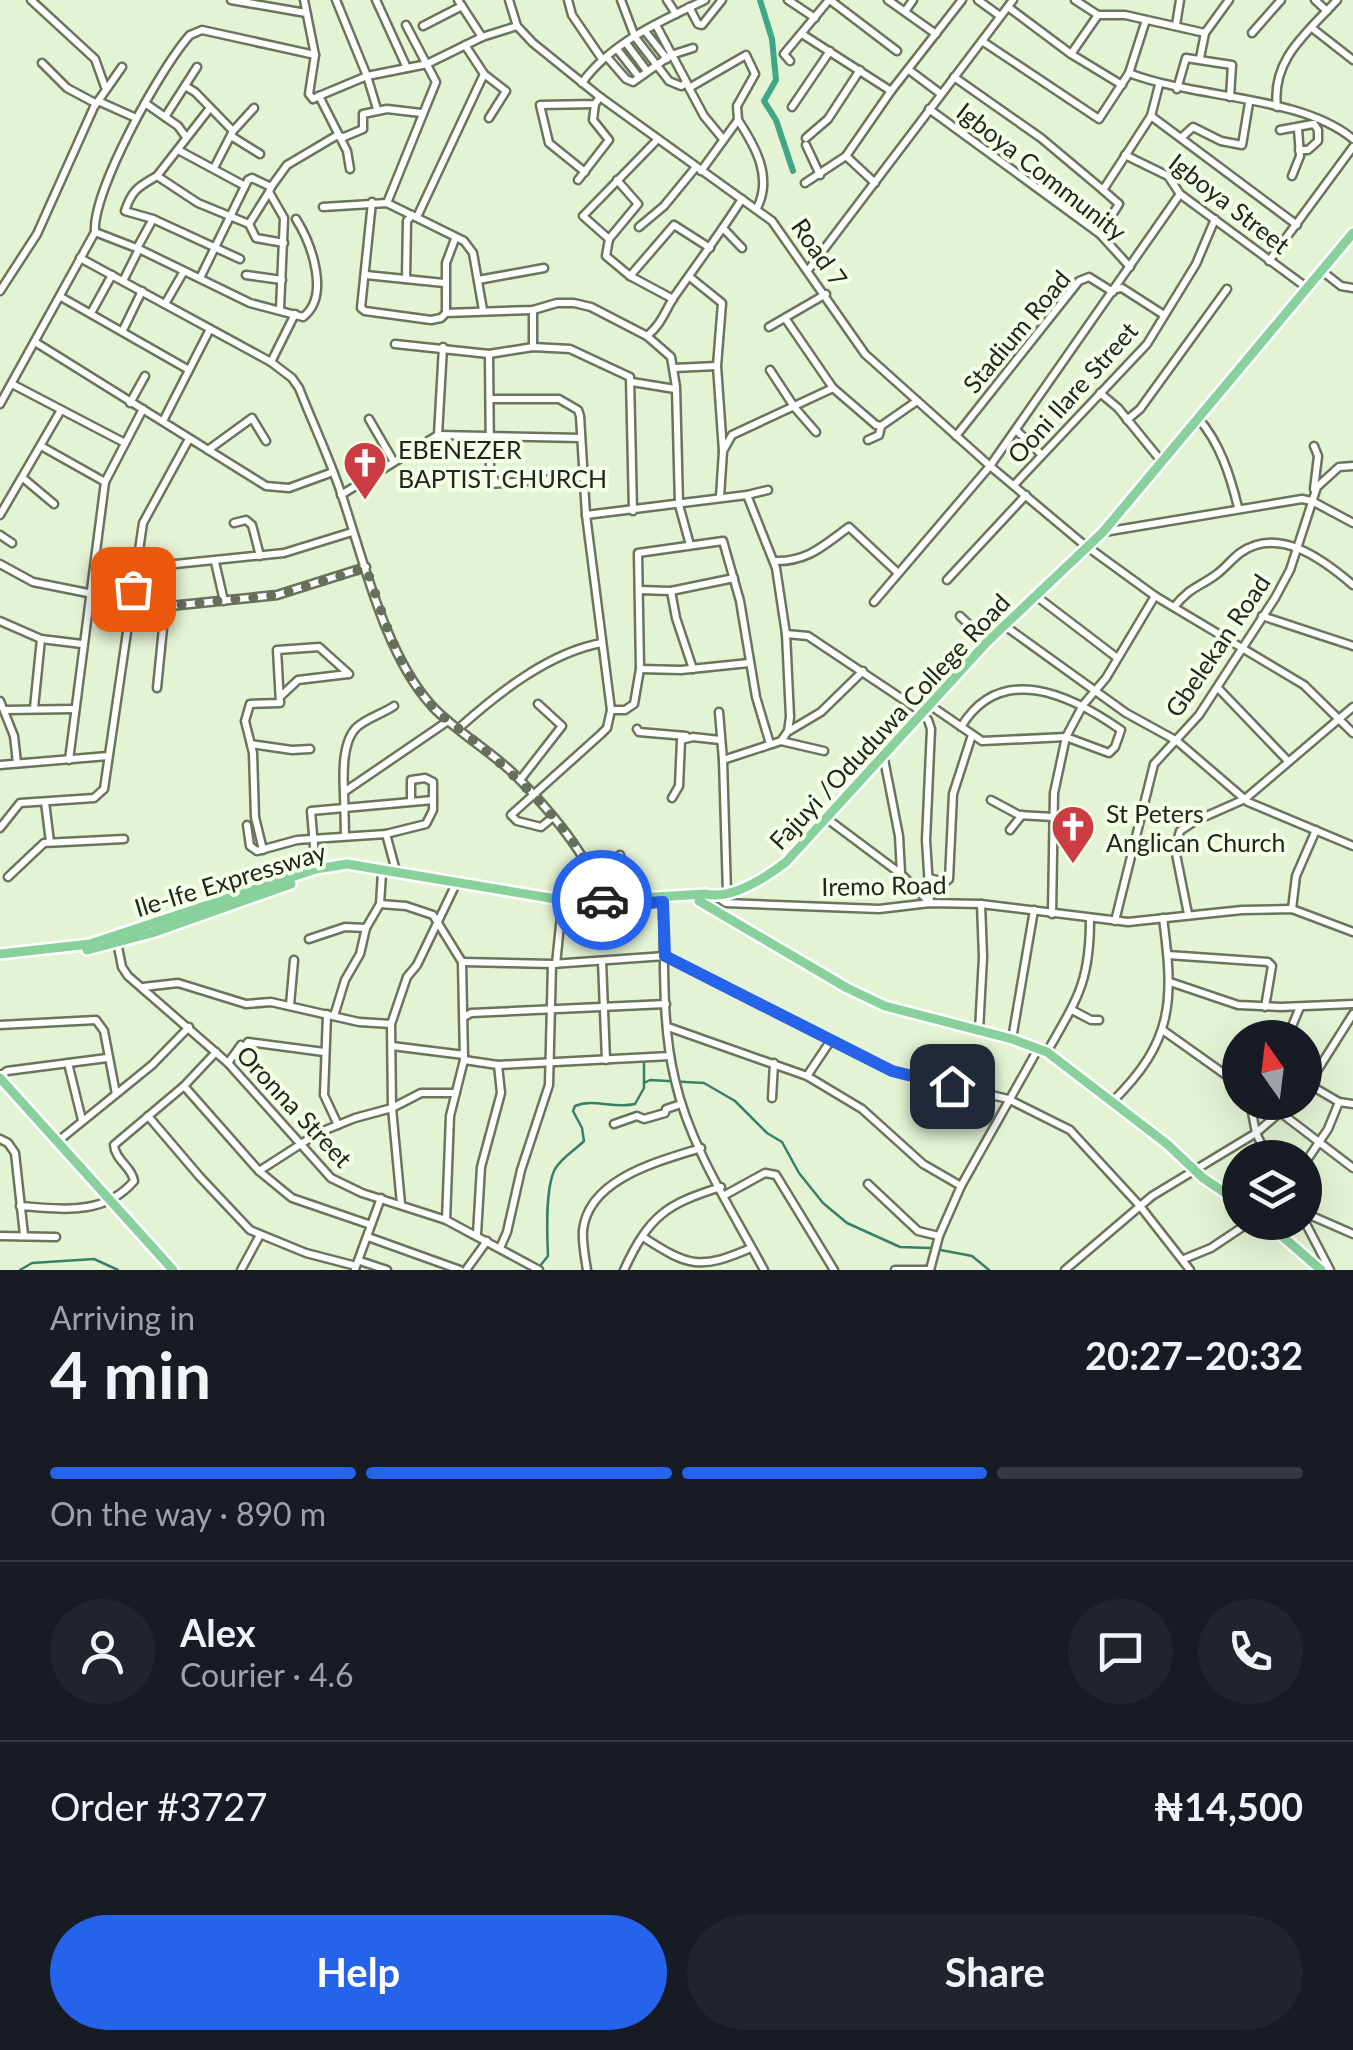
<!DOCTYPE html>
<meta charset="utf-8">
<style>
body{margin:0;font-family:Lato,sans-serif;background:#20242c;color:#f1f3f6;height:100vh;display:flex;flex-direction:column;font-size:38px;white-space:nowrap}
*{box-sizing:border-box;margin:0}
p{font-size:32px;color:#9ea1a6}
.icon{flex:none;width:55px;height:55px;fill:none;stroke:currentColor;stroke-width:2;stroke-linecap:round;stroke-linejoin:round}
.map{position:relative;height:1270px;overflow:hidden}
.drawer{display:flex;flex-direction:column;background:#171b24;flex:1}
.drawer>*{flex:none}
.needle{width:65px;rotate:346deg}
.controls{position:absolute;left:1222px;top:1020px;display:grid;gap:20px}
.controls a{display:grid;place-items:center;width:100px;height:100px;border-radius:50%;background:#171b24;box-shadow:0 10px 40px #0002;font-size:50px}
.pin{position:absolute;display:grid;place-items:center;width:85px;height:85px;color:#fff;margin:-42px;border-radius:20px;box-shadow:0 5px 15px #0006}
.courier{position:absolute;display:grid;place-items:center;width:100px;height:100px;margin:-50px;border:8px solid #2563eb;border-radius:50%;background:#fff;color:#222;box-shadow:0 2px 12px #0007}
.head em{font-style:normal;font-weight:700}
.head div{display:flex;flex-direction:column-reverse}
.head{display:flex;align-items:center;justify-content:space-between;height:170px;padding:0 50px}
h1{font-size:65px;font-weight:700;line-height:75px}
.bar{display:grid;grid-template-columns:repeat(4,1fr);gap:15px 10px;align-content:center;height:120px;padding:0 50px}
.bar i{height:12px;border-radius:8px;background:#363941}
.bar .on{background:#2563eb}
.bar p{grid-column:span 4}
.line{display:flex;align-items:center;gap:25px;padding:0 50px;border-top:2px solid #363941}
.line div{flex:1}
.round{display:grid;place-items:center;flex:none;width:105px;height:105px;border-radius:52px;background:#20242c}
.button{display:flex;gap:20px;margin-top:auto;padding:20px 50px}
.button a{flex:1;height:115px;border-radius:60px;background:#2563eb;color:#fff;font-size:40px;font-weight:700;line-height:115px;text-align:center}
.button a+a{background:#20242c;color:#f1f3f6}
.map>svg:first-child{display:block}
</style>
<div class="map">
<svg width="1353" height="1270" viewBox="0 0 1353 1270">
<rect width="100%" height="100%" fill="#e5f3d5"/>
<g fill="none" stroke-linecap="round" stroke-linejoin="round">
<g stroke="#368067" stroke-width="2.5">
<path d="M644,1083l6,-3 54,3 31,18 32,32 15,9 17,31 24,30 24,20 53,24 30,1 42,8 17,14"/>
<path d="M20,1270l12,-7 62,-4 24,11"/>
<path d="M542,1270l-2,-4 8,-10c-1,-22 -3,-68 7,-87 7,-12 19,-18 29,-28l-2,-13 -9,-17 2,-5c19,-8 39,3 60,-2l9,-16v-26"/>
</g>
<path stroke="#3fa687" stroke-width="6" d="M760,0l12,39 4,41 -12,21 12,19 17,51"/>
<defs>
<g id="minor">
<path d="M31,0l64,59 10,28"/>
<path d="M231,0l75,13"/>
<path d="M304,0l11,55 -6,39 4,5 6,-3"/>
<path d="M336,0l31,76 10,33"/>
<path d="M376,0l31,68"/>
<path d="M458,0l24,37"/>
<path d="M509,0l8,26 16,17 67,54 172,124 93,133 125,112 92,77 73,53 149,89 49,48"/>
<path d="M568,0l4,15 30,44"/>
<path d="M621,0l14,37 34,44 12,5 6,-3 2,5 57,-33 9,19 -18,32 1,14 -37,51"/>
<path d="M667,0l9,14"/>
<path d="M788,0l27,18"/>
<path d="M830,0l67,51"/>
<path d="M888,0l48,34"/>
<path d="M978,0l22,16"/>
<path d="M1075,0l23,15h27l80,18"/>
<path d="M1315,0l12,11"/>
<path d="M689,7l9,17 4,1 20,-25"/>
<path d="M1008,7l63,47 51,31"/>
<path d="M906,10l7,-10"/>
<path d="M656,25l31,58"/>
<path d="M1176,25l4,-25"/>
<path d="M423,26l39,-20"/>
<path d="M1312,28l41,32"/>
<path d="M645,31l22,28"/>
<path d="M1252,33l29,-33"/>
<path d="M802,34l89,57"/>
<path d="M982,41l117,78 30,-46 17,-53"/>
<path d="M626,43l21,28"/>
<path d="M465,45l19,29 22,17 -17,27"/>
<path d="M617,49l22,28"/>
<path d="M1071,54l27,-39"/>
<path d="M607,57l19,22 7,3 38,-27 22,-7"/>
<path d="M1200,58l5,-25 24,-33"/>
<path d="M790,61l-6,-7 45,-54"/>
<path d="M42,63l25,25 28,15"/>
<path d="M909,70l32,24"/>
<path d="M1129,73c66,26 171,22 224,66"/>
<path d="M954,77l87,61 62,52 48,-74 8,-31"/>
<path d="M582,83c27,-39 80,-63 123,-83"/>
<path d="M185,86l10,6 38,39 -19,37"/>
<path d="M689,88l15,28 19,23"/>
<path d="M1177,89l9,-31 46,7 -2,32"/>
<path d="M319,96l48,-20 60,-12 55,-27 35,-11"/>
<path d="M319,96l28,55 3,18"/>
<path d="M98,101l38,17"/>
<path d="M145,103l33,23 8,11"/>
<path d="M792,107l38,-56"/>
<path d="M1277,107c-6,-48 31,-75 60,-107"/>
<path d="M210,108l-53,68 41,27 51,21 7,14 28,5"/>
<path d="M929,109l171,125 30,33"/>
<path d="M1151,116l146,109"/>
<path d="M165,117l32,-50"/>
<path d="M738,120c17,26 35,57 19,88"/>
<path d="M1280,130l33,-6"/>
<path d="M233,131l21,-23"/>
<path d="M231,136l29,18"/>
<path d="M1182,137l11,-10 28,14 21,4 7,-42"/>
<path d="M806,138l22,-19 32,-49"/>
<path d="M806,145l14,30"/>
<path d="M1299,150h9l10,-9v-11l-4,-6"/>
<path d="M180,151l65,35"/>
<path d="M1125,155l43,21 12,18 126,93"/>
<path d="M846,156l29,27"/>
<path d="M585,172l-36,-29 -9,-38 55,-1 5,-7"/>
<path d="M157,176c-17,10 -25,13 -32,35l28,8 87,40"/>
<path d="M1292,176l8,-20 -2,-27"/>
<path d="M578,180l31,-40 -16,-20 2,-16"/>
<path d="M617,180l21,24 -29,35 -3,17 24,20 43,23"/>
<path d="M805,183l41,-27 45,-65 71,-91"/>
<path d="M271,187l16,-22 49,-29 8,1 19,-8v-15l24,-5 34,4"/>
<path d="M372,202l-11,106 4,3 66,9 10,-2 5,-5 87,-3 24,-7h17l17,4 56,29 24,21 5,30 3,118 11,40"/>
<path d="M387,203l49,-121 -30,-57"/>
<path d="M323,207l64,-4 77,38 9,12 10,57"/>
<path d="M417,217l67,-143"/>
<path d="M249,224l20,-32"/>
<path d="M639,227l25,-21 32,-39"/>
<path d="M723,228l19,20"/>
<path d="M95,232l44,17 111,54 53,14c28,-21 8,-74 -7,-98"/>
<path d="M1100,234l19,-30 -16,-14"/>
<path d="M609,239l-26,-23 75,-77"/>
<path d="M137,248l16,-29"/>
<path d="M80,258l191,104 21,16 7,10c14,36 31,71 43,108 22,65 43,159 90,210 26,28 62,46 88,74 31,32 76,83 83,127"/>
<path d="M1269,261l84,-114"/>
<path d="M809,269l204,-269"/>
<path d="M1322,271l19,15 12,2"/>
<path d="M246,275l36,5"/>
<path d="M366,275l78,8"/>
<path d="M630,276l44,-51 36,23"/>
<path d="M200,278l48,-98 4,-2 19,9 -2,5 15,26 -4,91"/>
<path d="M691,278l31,25 -5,63 6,85"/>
<path d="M406,279l1,-58 5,-6"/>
<path d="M478,280l66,-12"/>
<path d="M123,281l16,-32"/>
<path d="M1116,289l6,-1 42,27"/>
<path d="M0,291l37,-57 57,-127 28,-40"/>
<path d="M61,297l128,73"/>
<path d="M165,304l19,-33"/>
<path d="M533,310v37"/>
<path d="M91,313l21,-38"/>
<path d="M446,313v-50l9,-24"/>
<path d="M785,318l48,70 43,37 5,1 36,-25"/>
<path d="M769,327l57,-33"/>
<path d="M123,330l19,-39"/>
<path d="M647,336c14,-11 18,-25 27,-39 23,-33 47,-65 68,-98"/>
<path d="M35,342l231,144 23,2 44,-16"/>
<path d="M395,344l94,10 44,-7 37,2 60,28 3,134"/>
<path d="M489,354l1,112 5,15"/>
<path d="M271,362l24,-48"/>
<path d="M674,368l43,-2"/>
<path d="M770,370l25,38 21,24"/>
<path d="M632,382l43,7"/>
<path d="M12,384l111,58"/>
<path d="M1100,393l18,15 44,54"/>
<path d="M491,399h68l19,11 2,6 6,99 25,195 -4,18 -6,6 -90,81 6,6 24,6 11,-9"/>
<path d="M130,403l15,-27"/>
<path d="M0,404l95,-172c-3,-41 66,-165 95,-197l12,-5 113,25"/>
<path d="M1198,418c22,25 32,57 40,89"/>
<path d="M369,419l25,43"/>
<path d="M1127,420l13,-11 87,-120"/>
<path d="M163,421l47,-92"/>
<path d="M1016,430l26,25"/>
<path d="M438,435l5,-88"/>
<path d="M956,436l123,-155 10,-4 24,15"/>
<path d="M868,440l11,-5 2,-9"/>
<path d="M41,446l64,36"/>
<path d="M1314,446l4,10 -4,33"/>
<path d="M208,450l44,-32 14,23"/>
<path d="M23,478l31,26"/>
<path d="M489,484l94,-7"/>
<path d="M1014,485l133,-141 49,-80 19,-45"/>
<path d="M341,495l97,-60 143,3"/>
<path d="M720,497l3,-46 9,-16 101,-47"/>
<path d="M0,515l61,-105"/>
<path d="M586,515l161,-20 21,-5"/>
<path d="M234,523l12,-3 6,5 8,31"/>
<path d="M1104,532l198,-33 10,2 41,22"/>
<path d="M0,535l12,8"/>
<path d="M774,561c34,1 50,-16 75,-34l49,46"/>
<path d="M215,562l9,39"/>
<path d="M0,564l33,18 55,11"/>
<path d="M136,568l148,-15 68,-21"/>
<path d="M947,580l79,-85"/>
<path d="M639,590l32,1 63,-13"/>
<path d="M671,591l5,27 17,51"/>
<path d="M1036,596l80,61"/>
<path d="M874,602l116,-136 190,-272"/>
<path d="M1174,607c16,-20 24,-19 43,-33 8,-6 15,-15 23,-21 39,-28 85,8 113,32"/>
<path d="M131,610l146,-15 89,-28"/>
<path d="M960,616l27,26"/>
<path d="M1262,616l91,30"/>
<path d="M0,621l41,18 41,5"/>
<path d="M1005,626l121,87 51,28 71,61 105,44"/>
<path d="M786,634l22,2 114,76"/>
<path d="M640,669l41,1 68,-7"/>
<path d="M157,688l8,-80"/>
<path d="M1218,688l70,73"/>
<path d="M282,695l16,-15 50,-6"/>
<path d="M0,701l14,35 3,27"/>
<path d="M931,706l51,35 84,-4 43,16 6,-6 6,-17c-50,-35 -120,-69 -160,-3"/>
<path d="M34,708l7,-69"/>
<path d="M5,710l69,-1"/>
<path d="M611,710h14l9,-6 6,-35 -2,-116 85,-12 17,60 16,96 14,47"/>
<path d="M719,712l4,48"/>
<path d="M459,728c39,-35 91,-76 143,-85"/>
<path d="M637,729l2,3 47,4"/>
<path d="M789,731l32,-19 42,-41"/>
<path d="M781,741l43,10"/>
<path d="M251,744l41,6 18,-1"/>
<path d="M883,754l16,82 2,37"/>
<path d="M69,760l36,-278 38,-73"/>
<path d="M0,765l108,-9"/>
<path d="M520,780l42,-54 -24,-22"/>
<path d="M344,792c-1,-18 -2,-51 13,-65 10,-9 25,-13 37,-21"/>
<path d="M672,798l7,-12 2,-46 12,-3 27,3"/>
<path d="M991,800l28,15 34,2"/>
<path d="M45,802l5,40"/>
<path d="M826,818l75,56 29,29 -4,-63 5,-111 -3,-9 -7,-6"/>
<path d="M247,825l3,21 7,5 40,-11 89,-6 40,-10 7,-14v-28l-8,-4 -14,2v20"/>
<path d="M0,828l20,-25 74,-5 10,-9 39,-266 46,-84"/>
<path d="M1010,830l12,-15"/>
<path d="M386,834l10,37"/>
<path d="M345,836l-1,-44 104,-71"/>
<path d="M263,850l-8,-33 -2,-64 -8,-32 5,-17 30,-1 -3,-53 42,-3 30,27"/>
<path d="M620,855l15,43"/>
<path d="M316,869l-5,-58 122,-11"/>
<path d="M8,877l36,-34 80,-4"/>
<path d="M929,878l16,4 4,-3 4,-85 19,-59"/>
<path d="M727,893l-4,-133 58,-19 7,-10 2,-14 -4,-83 -10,-66 -29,-73"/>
<path d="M717,897l9,6 153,6 51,-6 51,1 147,18 114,-12 50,-1 61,23"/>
<path d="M663,902c2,58 -2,121 12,178 15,67 57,130 89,190"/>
<path d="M380,904l26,2 27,9 29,47 2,98 -14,56 -4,104"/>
<path d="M1292,909l4,-33 20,-46"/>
<path d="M1052,914l2,-121 12,-56 17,-32 23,-27 49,-82"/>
<path d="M1188,914l-13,-65 5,-18 15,-10 50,-22 108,-92"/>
<path d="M1115,921l39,-157 45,-49 76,-117 15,-28 27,-83 22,-20 14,-1"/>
<path d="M309,939l36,-12 21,1"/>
<path d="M117,942l5,25 6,9 100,87 103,115 31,15 84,27 93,50"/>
<path d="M1168,955l100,7 4,4 -7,41"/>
<path d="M602,961l4,99"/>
<path d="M462,962l90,2 113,-8 227,115 116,28 62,31 70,76 50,64"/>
<path d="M556,964l6,-58"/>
<path d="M1170,982l68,23 43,2 72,-3"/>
<path d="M143,987l35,-4 68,21 25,-2 88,20 32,2"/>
<path d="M290,1005l4,-45"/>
<path d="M1072,1010l19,10h8"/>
<path d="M327,1014l-3,81 14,30"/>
<path d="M334,1016l11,-36 15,-26 6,-26 14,-24 2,-31"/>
<path d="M464,1017l7,-4 195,-9"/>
<path d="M0,1025l96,-5 8,11 12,63"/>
<path d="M668,1027l139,49 55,33 61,55 38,22"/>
<path d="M979,1031l4,-74 -2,-53"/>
<path d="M1164,1031l76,54"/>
<path d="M1287,1038l13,-31"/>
<path d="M1012,1039l22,-129"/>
<path d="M392,1046l72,9"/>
<path d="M1047,1052c30,-53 43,-69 43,-133"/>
<path d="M464,1060l34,5 172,-9"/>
<path d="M68,1063l14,57"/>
<path d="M228,1063l13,-18 3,3 4,-6 76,10"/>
<path d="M0,1076l7,-5 100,-13"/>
<path d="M807,1076l24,-36"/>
<path d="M1310,1085l29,17 14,2"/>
<path d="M184,1086l75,85 33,27 79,27"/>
<path d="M1305,1090l48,-76"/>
<path d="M772,1098l2,-35"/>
<path d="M1112,1102c62,-61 62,-101 51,-184"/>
<path d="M1250,1102l6,31 12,25"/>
<path d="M1281,1113l72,55"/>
<path d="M148,1116l52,61 50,53 56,23 50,13"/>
<path d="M614,1124l23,-8 7,3 21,-6 1,-4 15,-5"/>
<path d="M0,1139l8,4 7,10 9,82"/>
<path d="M57,1142l95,-77 37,-38"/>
<path d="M1305,1163l23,-34 11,-27"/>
<path d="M259,1171l59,-38 37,-15 37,-10 29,-15h35"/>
<path d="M868,1184l50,47 21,5"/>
<path d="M725,1195l40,-22 11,2 58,95"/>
<path d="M401,1204l-9,-96 -1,-84 16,-47 10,-12 37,-77"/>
<path d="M20,1206c42,3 84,10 114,-25 -2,-14 -19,-21 -20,-36l70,-59 32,-34"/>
<path d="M1305,1213l48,21"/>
<path d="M1305,1222l25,48"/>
<path d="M477,1234l4,-67 20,-74 -3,-28"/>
<path d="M0,1236l56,1"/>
<path d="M368,1237l92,33"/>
<path d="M643,1237c46,30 57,33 108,11"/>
<path d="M500,1248l7,-16 14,-62 28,-85 3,-121"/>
<path d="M1184,1259l27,-11 39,-26"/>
<path d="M360,1261l27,9"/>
<path d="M355,1269l26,-71"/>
<path d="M241,1270l19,-35"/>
<path d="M466,1270l21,-29"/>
<path d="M587,1270c-2,-13 -5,-27 -4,-40 6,-52 77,-69 118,-82"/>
<path d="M624,1270c25,-54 42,-66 97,-83"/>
<path d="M895,1270h35"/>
<path d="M930,1270l9,-34 22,-50 77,-137"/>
<path d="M1065,1270l87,-74 104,-63 36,-31"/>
</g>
<g id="major">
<path d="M699,901l148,87 38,18 127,33 35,13 120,92 36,34 37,25"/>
<path d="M87,950l65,-17 139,-49"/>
<path d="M0,954l90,-10 226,-75 31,-5 227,38 131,-8c26,6 60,-16 81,-32l201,-220 116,-110 250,-299"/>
<path d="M0,1078l173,192"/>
<path d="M1266,1222l55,48"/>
</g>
</defs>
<use href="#minor" stroke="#6a765b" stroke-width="11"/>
<use href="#major" stroke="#fff" stroke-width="14"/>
<use href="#minor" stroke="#fff" stroke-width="6"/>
<use href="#major" stroke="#89d19c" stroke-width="9"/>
</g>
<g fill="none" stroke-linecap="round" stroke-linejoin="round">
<path stroke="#666e5c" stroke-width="10" stroke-dasharray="0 18" d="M133,589l-2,21 146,-15 89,-27c18,48 30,99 66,138 14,15 32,26 47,39 46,39 106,95 123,155"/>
<path stroke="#2563eb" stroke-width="12" d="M602,900l1,6 60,-4 2,54 227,115 60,15"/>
</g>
<defs>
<symbol id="church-pin" viewBox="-11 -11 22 30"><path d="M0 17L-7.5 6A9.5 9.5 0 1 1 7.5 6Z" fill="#cc3c43" stroke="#f4ffe7"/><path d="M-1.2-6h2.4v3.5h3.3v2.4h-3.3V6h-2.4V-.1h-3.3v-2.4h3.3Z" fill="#fff"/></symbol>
</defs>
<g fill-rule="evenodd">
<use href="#church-pin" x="340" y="438" width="50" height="68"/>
<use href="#church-pin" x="1048" y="802" width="50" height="68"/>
</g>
<g text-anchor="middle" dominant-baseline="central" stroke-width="8" stroke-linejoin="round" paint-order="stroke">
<g font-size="25" fill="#22261b" stroke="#f4ffe7">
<text transform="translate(1042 171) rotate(38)">Igboya Community</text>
<text transform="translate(1230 203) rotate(38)">Igboya Street</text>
<text transform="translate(820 252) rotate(55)">Road 7</text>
<text transform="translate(1016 331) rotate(-50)">Stadium Road</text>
<text transform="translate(1072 392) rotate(-48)">Ooni Ilare Street</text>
<text transform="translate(1217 645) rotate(-56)">Gbelekan Road</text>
<text transform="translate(889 721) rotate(-47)">Fajuyi /Oduduwa College Road</text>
<text transform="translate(230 879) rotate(-17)">Ile-Ife Expressway</text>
<text transform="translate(884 885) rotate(-1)">Iremo Road</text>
<text transform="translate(295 1106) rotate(47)">Oronna Street</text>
</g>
<g font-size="25" fill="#22261b" stroke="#f4ffe7" text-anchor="start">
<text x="398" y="449">EBENEZER<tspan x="398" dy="29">BAPTIST CHURCH</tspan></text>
<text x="1106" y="813">St Peters<tspan x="1106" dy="29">Anglican Church</tspan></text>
</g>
</g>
</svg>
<div class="controls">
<a><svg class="needle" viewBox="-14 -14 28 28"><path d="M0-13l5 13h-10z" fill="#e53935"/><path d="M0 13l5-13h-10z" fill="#9ea1a6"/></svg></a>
<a><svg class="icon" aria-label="layers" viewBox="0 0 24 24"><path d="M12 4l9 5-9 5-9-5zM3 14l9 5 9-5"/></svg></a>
</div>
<div class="pin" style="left:133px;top:589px;background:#ea580c"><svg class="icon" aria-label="bag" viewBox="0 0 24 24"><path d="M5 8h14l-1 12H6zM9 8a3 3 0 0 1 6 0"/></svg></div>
<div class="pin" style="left:952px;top:1086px;background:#1f2937"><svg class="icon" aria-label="home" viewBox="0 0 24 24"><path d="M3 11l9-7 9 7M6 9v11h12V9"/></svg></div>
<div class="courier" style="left:602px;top:900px"><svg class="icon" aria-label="car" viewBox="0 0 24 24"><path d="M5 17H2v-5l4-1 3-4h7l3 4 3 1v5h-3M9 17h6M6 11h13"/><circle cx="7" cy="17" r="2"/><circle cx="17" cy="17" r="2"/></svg></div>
</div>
<section class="drawer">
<div class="head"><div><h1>4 min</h1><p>Arriving in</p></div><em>20:27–20:32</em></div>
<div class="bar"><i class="on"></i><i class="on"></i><i class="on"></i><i></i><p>On the way · 890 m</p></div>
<div class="line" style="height:180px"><a class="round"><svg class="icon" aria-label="person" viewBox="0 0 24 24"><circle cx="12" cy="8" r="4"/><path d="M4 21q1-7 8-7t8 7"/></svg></a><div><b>Alex</b><p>Courier · 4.6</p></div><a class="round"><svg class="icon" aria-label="chat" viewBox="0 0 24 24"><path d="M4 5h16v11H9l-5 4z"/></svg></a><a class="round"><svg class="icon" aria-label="phone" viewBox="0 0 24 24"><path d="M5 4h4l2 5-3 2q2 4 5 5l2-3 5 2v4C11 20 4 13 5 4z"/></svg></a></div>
<div class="line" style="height:130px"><div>Order #3727</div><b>₦14,500</b></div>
<div class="button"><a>Help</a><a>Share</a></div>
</section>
